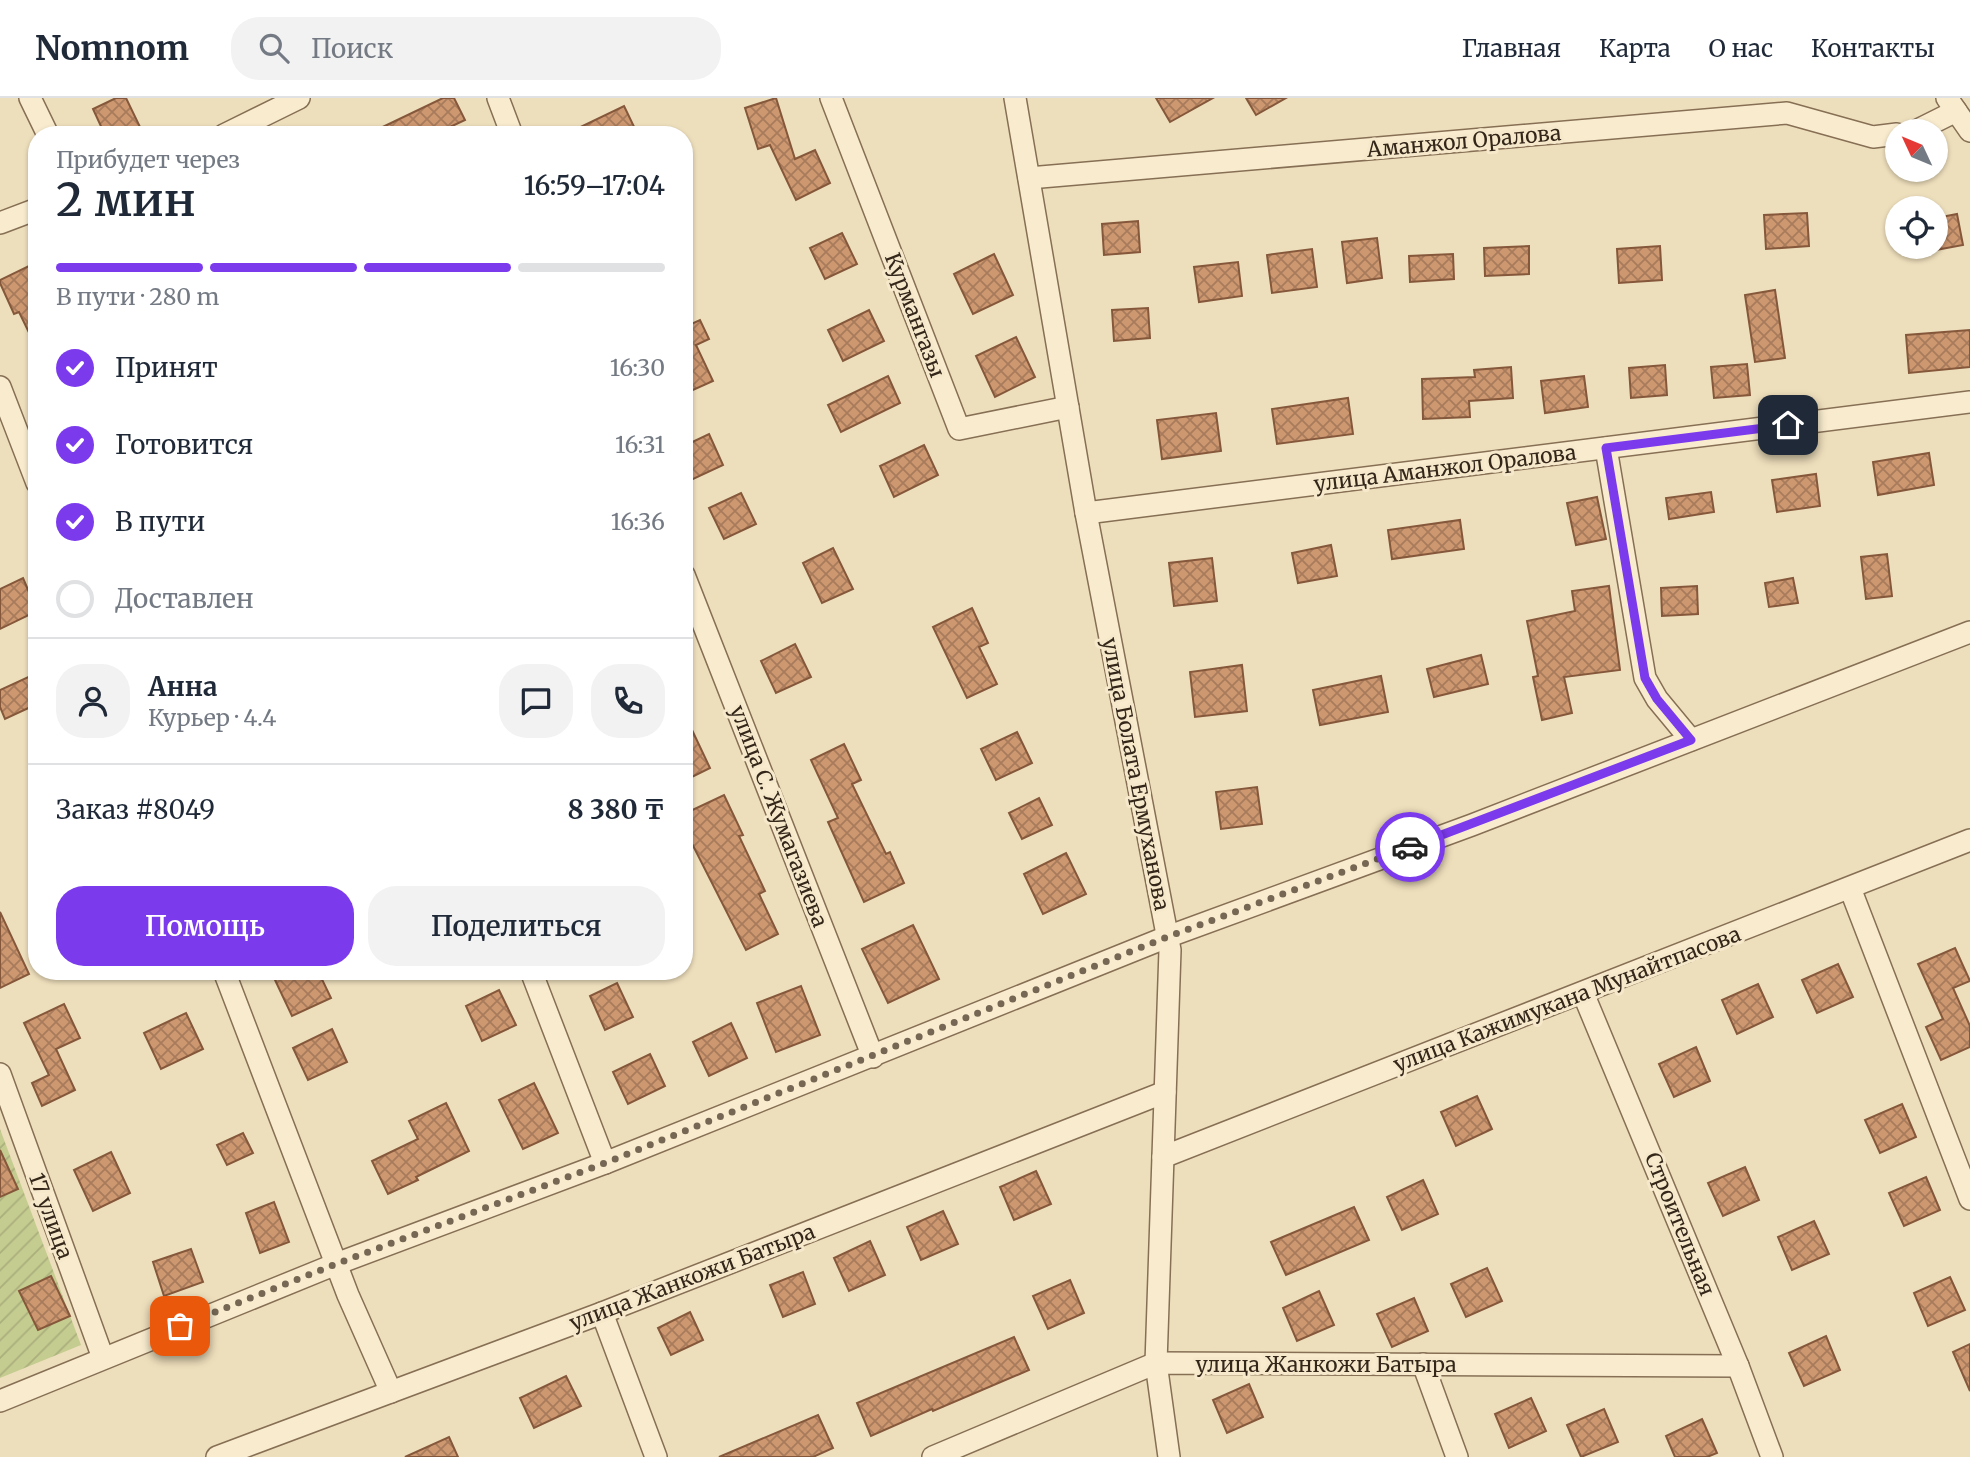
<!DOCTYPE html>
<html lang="ru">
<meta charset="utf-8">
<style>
body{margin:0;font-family:Merriweather,serif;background:#f2f2f3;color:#1f2937;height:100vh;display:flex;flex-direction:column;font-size:26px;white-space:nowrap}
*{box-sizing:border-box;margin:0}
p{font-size:23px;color:#747a83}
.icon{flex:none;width:38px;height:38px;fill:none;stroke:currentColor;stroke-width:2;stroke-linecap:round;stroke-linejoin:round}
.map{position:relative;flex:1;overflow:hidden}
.drawer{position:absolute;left:28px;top:28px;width:665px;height:854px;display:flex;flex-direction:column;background:#fff;border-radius:28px;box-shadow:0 2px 5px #0004}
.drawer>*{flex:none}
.needle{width:46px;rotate:314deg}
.fabs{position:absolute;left:1885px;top:21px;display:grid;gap:14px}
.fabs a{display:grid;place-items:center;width:63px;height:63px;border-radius:50%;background:#fff;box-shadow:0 2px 5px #0004;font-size:35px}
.pin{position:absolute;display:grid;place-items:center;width:60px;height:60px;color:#fff;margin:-30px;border-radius:14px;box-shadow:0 4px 10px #0006}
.courier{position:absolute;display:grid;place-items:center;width:70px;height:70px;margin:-35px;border:5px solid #7c3aed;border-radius:50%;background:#fff;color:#222;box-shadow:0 2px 9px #0007}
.summary em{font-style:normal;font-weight:600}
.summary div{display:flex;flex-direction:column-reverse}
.summary{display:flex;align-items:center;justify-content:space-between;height:119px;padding:0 28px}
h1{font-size:46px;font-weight:600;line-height:52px}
.bar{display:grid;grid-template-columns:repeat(4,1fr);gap:10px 7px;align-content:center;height:84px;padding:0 28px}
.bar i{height:9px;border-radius:5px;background:#e0e1e3}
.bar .on{background:#7c3aed}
.bar p{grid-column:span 4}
.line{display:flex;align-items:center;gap:18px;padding:0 28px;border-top:2px solid #e0e1e3}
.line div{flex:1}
.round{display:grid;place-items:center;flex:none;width:74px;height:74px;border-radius:28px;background:#f2f2f3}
ol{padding:0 28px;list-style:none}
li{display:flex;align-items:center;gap:21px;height:77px}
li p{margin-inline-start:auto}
li .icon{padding:7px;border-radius:50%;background:#7c3aed;color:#fff;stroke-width:4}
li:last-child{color:#747a83}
li i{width:38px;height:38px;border:4px solid #e0e1e3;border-radius:50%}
.cta{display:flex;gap:14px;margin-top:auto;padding:14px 28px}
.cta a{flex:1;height:80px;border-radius:28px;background:#7c3aed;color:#fff;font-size:28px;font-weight:600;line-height:80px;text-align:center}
.cta a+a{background:#f2f2f3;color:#1f2937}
header{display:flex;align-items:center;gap:42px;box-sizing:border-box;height:98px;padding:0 35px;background:#fff;border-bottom:2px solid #e0e1e3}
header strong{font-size:33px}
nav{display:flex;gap:38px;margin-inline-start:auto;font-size:24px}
.search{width:490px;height:63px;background:#f2f2f3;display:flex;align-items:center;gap:18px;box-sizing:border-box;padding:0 24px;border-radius:28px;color:#747a83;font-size:26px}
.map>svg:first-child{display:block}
</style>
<header>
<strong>Nomnom</strong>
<div class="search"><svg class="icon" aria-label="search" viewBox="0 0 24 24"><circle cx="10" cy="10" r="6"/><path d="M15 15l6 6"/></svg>Поиск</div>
<nav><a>Главная</a><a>Карта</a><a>О нас</a><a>Контакты</a></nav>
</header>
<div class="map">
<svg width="1970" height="1359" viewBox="0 0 1970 1359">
<defs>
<pattern id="garden-furrows" width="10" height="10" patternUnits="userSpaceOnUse" patternTransform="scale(1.75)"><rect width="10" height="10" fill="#c5cc90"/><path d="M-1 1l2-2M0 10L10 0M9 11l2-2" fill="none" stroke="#aaaf7c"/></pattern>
<pattern id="building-cross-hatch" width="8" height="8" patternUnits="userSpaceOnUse" patternTransform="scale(1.75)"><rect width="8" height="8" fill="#cd9770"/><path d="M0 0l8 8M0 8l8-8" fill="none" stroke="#a77b5b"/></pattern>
</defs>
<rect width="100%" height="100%" fill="#eedfbc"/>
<path fill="url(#garden-furrows)" d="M0,1031l81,216 -81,33z"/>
<g fill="url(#building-cross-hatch)" stroke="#85583b" stroke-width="2">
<path d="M116,0h10l15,31 -12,6h-24l-12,-26z"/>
<path d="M443,0h11l11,22 -32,15h-67z"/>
<path d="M776,0l19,61 20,-9 15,33 -34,17 -26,-55 -12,4 -13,-41z"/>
<path d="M1156,0h57l-43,24z"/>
<path d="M1246,0h40l-30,17z"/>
<path d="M624,8l14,29h-74z"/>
<path d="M1807,115l2,33 -43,3 -2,-34z"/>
<path d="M1957,116l6,31 -27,5v-32z"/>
<path d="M1138,123l2,31 -36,3 -2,-31z"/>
<path d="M842,135l15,31 -32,15 -15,-31z"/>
<path d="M1377,140l5,40 -35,5 -5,-41z"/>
<path d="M1529,148v28l-44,2 -1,-28z"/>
<path d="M1660,148l2,34 -43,3 -2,-34z"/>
<path d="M1312,151l5,38 -45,6 -5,-38z"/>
<path d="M994,156l19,41 -40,19 -19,-40z"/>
<path d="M1453,156l1,25 -44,3 -1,-26z"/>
<path d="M37,164v87l-18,-37 -5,2 -14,-31v-3z"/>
<path d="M1238,164l4,34 -43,6 -5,-35z"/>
<path d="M1775,192l10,68 -30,4 -10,-67z"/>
<path d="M1148,210l2,30 -36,3 -2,-31z"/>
<path d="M869,212l15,31 -41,20 -15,-31z"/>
<path d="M684,222l3,6 13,-6 9,19 -13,6 17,36 -29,13z"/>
<path d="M1970,232v37l-61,6 -3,-38z"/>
<path d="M1016,239l19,40 -40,20 -19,-41z"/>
<path d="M1747,266l3,31 -36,3 -3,-31z"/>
<path d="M1665,267l2,30 -36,3 -2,-30z"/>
<path d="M1511,269l2,31 -44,3 1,16 -47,2 -1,-40 53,-2 -1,-7z"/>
<path d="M888,278l12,27 -59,29 -13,-27z"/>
<path d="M1584,278l4,31 -43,6 -4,-32z"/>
<path d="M1348,300l5,36 -76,10 -5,-35z"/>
<path d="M1216,315l5,38 -59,8 -5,-39z"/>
<path d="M709,336l14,31 -32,15 -7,-15v-19z"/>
<path d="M924,347l14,30 -44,22 -14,-31z"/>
<path d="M1929,355l5,32 -56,10 -5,-33z"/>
<path d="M1816,376l4,32 -43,6 -5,-32z"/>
<path d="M1711,394l3,20 -45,7 -3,-21z"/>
<path d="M741,395l15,31 -32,15 -15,-31z"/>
<path d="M1597,399l9,42 -30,6 -9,-42z"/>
<path d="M1460,422l4,29 -72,10 -4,-29z"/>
<path d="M1331,447l6,31 -39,7 -6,-30z"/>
<path d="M833,450l20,41 -31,14 -19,-40z"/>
<path d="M1887,456l5,42 -26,3 -5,-42z"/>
<path d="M1212,460l5,43 -43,5 -5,-43z"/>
<path d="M23,480l14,33 -37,18v-40z"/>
<path d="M1793,480l5,25 -29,4 -4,-24z"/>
<path d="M1609,488l11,84 -56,7 8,36 -30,7 -9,-43 5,-1 -11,-55 48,-10 -3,-20z"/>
<path d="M1697,488l1,28 -36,2 -1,-28z"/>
<path d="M972,510l16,35 -9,4 18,37 -30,14 -34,-71z"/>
<path d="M795,546l16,33 -35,16 -15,-32z"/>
<path d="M1481,557l7,29 -54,13 -7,-28z"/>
<path d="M1242,567l5,46 -52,6 -5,-45z"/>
<path d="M37,575v31l-32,15 -5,-12v-17z"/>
<path d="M1381,578l7,36 -68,13 -7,-35z"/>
<path d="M684,615l26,55 -26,13z"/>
<path d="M1017,634l15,31 -36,17 -15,-31z"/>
<path d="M844,646l17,36 -9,4 34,70 4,-2 14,31 -40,19 -36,-80 10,-4 -27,-58z"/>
<path d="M1257,689l5,37 -41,5 -5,-37z"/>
<path d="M724,697l19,40 -4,1 26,55 -6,3 19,40 -32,16 -62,-122v-14z"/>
<path d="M1039,700l13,27 -30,14 -13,-26z"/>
<path d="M1066,755l20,41 -43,20 -19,-40z"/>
<path d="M0,814l29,62 -29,14z"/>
<path d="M913,827l26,54 -51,24 -26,-54z"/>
<path d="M1955,850l15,33 -17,7 17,38v21l-29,13 -15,-33 17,-8 -25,-55z"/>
<path d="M1838,866l15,33 -36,16 -15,-33z"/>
<path d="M295,873h23l13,27 -39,18 -17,-36z"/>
<path d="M617,885l16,34 -28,13 -15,-34z"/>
<path d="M1758,886l15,33 -36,17 -15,-34z"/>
<path d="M801,888l19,49 -44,17 -19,-49z"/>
<path d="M499,892l17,35 -34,16 -16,-35z"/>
<path d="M64,906l16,34 -24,11 19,41 -33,16 -10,-23 17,-8 -25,-52z"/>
<path d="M186,915l17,36 -42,20 -17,-36z"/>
<path d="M731,925l16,35 -38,18 -16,-34z"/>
<path d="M332,931l15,33 -39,18 -15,-32z"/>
<path d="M1696,949l14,34 -36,16 -15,-33z"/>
<path d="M650,956l15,32 -37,18 -15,-32z"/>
<path d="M534,985l24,50 -35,16 -24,-49z"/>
<path d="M1477,998l15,33 -36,17 -15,-34z"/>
<path d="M446,1005l23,48 -53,26 2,3 -30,14 -16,-33 46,-22 -9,-18z"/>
<path d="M1902,1006l14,33 -36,16 -15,-33z"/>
<path d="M243,1035l10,20 -26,12 -10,-20z"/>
<path d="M0,1052l18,39 -18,8z"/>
<path d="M111,1054l19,41 -37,18 -19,-41z"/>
<path d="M1745,1069l14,33 -36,16 -15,-33z"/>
<path d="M1036,1073l15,33 -37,16 -14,-33z"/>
<path d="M1926,1079l14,33 -36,16 -15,-33z"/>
<path d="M1423,1082l15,34 -36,16 -15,-33z"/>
<path d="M274,1104l15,40 -29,11 -14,-40z"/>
<path d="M1354,1109l15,33 -83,35 -15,-33z"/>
<path d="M943,1113l15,33 -37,16 -14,-33z"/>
<path d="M1814,1123l15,33 -37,16 -14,-33z"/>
<path d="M870,1143l15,34 -36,16 -15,-33z"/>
<path d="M191,1151l12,33 -39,14 -11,-34z"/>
<path d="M1487,1170l15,33 -36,16 -15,-33z"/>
<path d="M803,1174l12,32 -32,13 -13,-32z"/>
<path d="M51,1178l19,40 -32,14 -19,-39z"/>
<path d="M1950,1179l15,33 -37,16 -14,-33z"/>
<path d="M1070,1182l14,33 -36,16 -15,-33z"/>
<path d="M1319,1193l15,34 -37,16 -14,-33z"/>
<path d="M1414,1200l14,33 -36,16 -15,-33z"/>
<path d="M690,1214l13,28 -32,15 -13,-27z"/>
<path d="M1826,1238l14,34 -36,16 -15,-33z"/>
<path d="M1014,1239l15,33 -96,41 -1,-2 -61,27 -14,-33z"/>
<path d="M1970,1246v47l-17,-39z"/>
<path d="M566,1278l15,30 -47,22 -14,-30z"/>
<path d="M1249,1286l14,33 -36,16 -14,-33z"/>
<path d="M1531,1300l15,33 -37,17 -14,-34z"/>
<path d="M1604,1311l14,33 -37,15 -14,-32z"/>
<path d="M818,1317l15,33 -20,9h-94z"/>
<path d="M1702,1321l15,34 -10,4h-32l-9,-21z"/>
<path d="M449,1339l9,20h-53z"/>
</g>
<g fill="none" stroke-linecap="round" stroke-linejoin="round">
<defs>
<g id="minor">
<path d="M30,0l18,37"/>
<path d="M498,0l14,37"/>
<path d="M831,0l128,331 109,-22"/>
<path d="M1015,0l71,415 84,437 -14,413 13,94"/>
<path d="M1947,0l23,33"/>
<path d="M1916,33l40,-20"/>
<path d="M224,37l75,-37"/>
<path d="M1029,80l758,-65 86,24 24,-3"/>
<path d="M0,125l37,-14"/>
<path d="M0,289l37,96"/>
<path d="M1606,350l39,230 12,21 34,41"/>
<path d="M1086,415l884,-111"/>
<path d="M684,477l189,482"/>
<path d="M1850,790l120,311"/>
<path d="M224,873l124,324 43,97"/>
<path d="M531,873l74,192"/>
<path d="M1583,895l155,373 34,91"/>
<path d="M0,976l103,284"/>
<path d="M1163,1059l807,-317"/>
<path d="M602,1215l54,144"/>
<path d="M1423,1266l34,93"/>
<path d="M0,1303l336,-137 269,-101 562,-226 305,-112 498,-193"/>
<path d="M217,1359l385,-144 563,-221"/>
<path d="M933,1359l223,-94 582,3"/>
</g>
</defs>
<use href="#minor" stroke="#866f55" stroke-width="24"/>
<use href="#minor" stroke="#f9ecce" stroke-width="21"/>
</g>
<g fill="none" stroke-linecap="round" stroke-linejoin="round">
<path stroke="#756753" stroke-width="7" stroke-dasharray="0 12.6" d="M180,1228l156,-62 269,-101 562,-226 243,-90"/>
<path stroke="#7c3aed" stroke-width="9" d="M1410,749l281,-107 -34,-41 -12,-21 -39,-230 182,-23"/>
</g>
<g text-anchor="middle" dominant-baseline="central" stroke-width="6" stroke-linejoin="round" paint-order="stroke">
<g font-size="21" fill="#34271a" stroke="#f6e9cb">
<text transform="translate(1464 43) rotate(-5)">Аманжол Оралова</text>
<text transform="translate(915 217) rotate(69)">Курмангазы</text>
<text transform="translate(1445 370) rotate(-7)">улица Аманжол Оралова</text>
<text transform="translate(1136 676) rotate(79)">улица Болата Ермуханова</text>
<text transform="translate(779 718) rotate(69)">улица С. Жумагазиева</text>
<text transform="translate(1567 901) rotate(-21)">улица Кажимукана Мунайтпасова</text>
<text transform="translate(51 1118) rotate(70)">17 улица</text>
<text transform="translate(1680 1126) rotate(68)">Строительная</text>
<text transform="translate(692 1179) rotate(-21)">улица Жанкожи Батыра</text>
<text x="1326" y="1266">улица Жанкожи Батыра</text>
</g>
</g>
</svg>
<div class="fabs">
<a><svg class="needle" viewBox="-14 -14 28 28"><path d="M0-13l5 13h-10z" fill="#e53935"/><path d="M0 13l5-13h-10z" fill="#747a83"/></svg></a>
<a><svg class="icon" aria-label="locate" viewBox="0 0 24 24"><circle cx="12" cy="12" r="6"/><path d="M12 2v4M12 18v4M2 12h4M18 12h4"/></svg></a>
</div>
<div class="pin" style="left:180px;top:1228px;background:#ea580c"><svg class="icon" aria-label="bag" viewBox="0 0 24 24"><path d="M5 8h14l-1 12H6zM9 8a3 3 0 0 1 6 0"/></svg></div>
<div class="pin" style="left:1788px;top:327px;background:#1f2937"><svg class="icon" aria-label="home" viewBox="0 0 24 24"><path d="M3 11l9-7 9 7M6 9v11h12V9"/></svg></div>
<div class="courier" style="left:1410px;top:749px"><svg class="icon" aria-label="car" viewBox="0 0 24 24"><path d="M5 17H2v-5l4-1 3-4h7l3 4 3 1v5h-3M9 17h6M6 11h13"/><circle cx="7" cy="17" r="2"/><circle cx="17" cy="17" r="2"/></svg></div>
<section class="drawer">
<div class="summary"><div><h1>2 мин</h1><p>Прибудет через</p></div><em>16:59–17:04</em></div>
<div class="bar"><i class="on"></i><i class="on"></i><i class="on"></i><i></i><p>В пути · 280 m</p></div>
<ol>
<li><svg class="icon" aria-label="check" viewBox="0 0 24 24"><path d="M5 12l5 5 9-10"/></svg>Принят<p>16:30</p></li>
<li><svg class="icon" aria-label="check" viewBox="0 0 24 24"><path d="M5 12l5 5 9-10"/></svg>Готовится<p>16:31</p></li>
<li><svg class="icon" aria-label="check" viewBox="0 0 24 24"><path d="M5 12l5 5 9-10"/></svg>В пути<p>16:36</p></li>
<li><i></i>Доставлен</li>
</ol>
<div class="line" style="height:126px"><a class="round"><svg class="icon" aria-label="person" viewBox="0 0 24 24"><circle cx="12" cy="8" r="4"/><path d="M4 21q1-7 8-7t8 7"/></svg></a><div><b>Анна</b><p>Курьер · 4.4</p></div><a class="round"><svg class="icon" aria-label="chat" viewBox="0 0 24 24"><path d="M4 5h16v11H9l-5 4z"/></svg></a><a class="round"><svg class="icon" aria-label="phone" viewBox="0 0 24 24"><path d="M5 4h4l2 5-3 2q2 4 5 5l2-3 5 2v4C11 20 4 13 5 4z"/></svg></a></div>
<div class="line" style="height:91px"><div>Заказ #8049</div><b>8 380 ₸</b></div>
<div class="cta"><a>Помощь</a><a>Поделиться</a></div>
</section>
</div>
